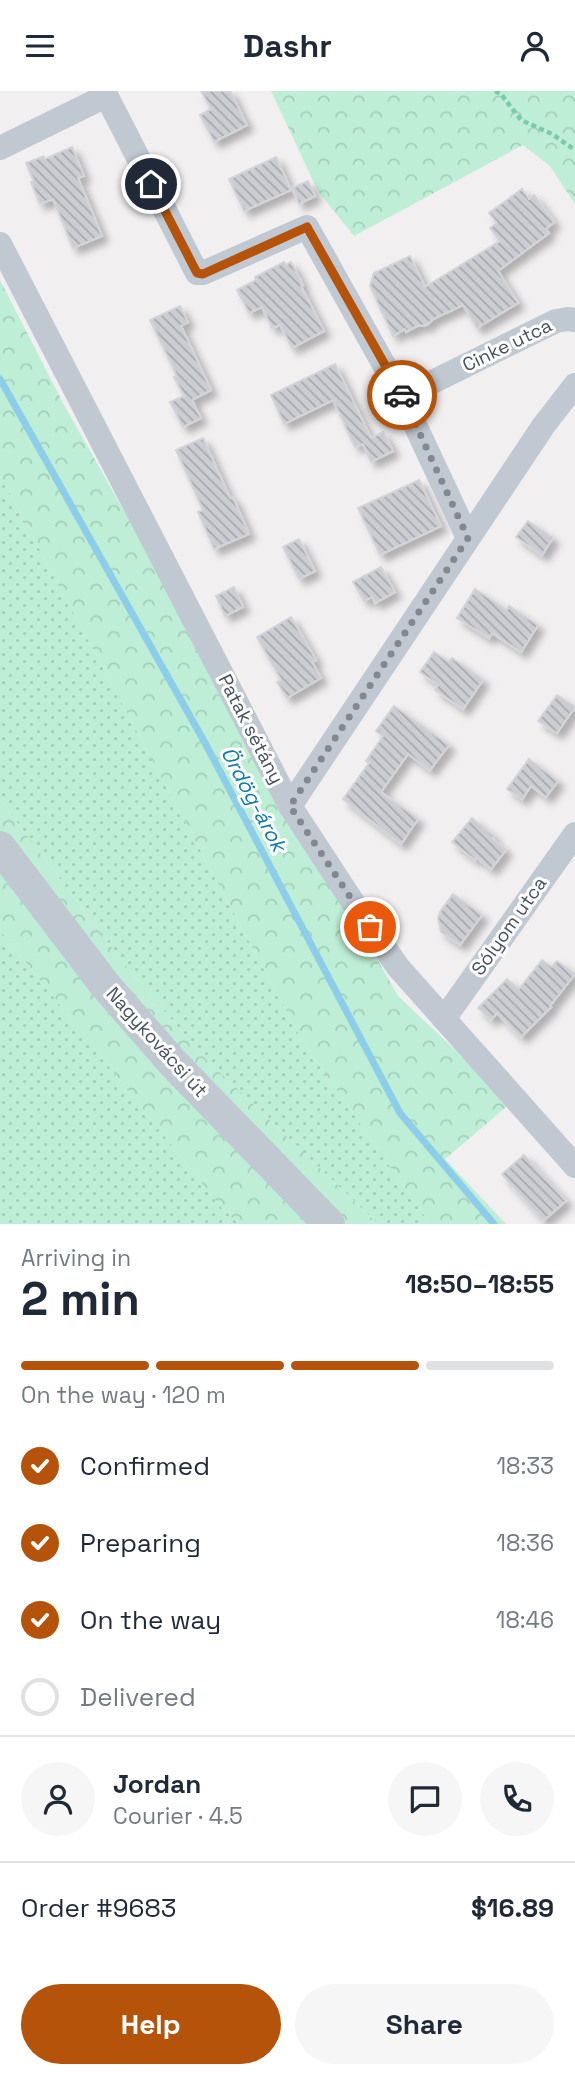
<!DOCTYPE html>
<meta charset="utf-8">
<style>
body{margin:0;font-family:"Space Grotesk",sans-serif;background:#f6f6f7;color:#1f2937;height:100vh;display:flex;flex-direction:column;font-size:26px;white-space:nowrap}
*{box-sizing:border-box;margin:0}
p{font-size:23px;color:#747a83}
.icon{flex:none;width:38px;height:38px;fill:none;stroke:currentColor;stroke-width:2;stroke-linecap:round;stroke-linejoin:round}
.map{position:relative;height:1133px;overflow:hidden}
.side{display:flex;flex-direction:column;background:#fff;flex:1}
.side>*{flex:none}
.pin{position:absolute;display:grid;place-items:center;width:60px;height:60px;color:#fff;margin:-30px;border:4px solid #fff;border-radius:50%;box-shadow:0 2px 7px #0007}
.courier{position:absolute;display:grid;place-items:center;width:70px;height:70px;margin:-35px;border:5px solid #b45309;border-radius:50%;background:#fff;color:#222;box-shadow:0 2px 9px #0007}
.head em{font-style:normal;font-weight:700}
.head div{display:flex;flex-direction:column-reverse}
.head{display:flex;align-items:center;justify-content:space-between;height:119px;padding:0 21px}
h1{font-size:46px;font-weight:700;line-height:52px}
.bar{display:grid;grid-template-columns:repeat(4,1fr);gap:10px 7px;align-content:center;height:84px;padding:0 21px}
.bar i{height:9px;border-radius:5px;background:#e0e1e3}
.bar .on{background:#b45309}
.bar p{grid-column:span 4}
.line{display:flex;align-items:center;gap:18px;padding:0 21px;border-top:2px solid #e0e1e3}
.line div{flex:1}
.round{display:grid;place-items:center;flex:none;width:74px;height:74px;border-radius:37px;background:#f6f6f7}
ol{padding:0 21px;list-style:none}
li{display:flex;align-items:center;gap:21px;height:77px}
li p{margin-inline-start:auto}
li .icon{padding:7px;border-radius:50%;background:#b45309;color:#fff;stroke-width:4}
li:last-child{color:#747a83}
li i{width:38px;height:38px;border:4px solid #e0e1e3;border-radius:50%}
.button{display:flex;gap:14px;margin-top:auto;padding:14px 21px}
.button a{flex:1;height:80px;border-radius:42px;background:#b45309;color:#fff;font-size:28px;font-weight:700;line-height:80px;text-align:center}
.button a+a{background:#f6f6f7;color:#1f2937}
header{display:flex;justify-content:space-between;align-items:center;height:91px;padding:0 21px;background:#fff;font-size:32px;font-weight:700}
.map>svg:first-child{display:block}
</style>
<header><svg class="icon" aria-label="menu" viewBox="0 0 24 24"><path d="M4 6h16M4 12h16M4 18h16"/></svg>Dashr<svg class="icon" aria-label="person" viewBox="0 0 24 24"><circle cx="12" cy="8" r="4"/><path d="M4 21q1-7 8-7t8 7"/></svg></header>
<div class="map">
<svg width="575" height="1133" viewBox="0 0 575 1133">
<defs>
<pattern id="grass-dots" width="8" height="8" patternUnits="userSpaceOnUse" patternTransform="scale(1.75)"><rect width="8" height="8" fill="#beeed5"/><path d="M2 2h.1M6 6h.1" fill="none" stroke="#a5ceb9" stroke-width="1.8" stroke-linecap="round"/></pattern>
<pattern id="forest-crowns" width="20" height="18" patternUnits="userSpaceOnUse" patternTransform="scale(1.75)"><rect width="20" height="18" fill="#beeed5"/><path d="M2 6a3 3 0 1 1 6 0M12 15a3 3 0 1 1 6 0" fill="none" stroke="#a5ceb9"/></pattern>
<pattern id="building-back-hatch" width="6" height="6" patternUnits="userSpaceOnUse" patternTransform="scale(1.75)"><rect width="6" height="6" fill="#cccdd3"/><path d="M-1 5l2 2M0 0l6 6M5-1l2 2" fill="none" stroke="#a7a9ae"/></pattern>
<filter id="shadow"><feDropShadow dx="6" dy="6" stdDeviation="3.5" flood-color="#0004"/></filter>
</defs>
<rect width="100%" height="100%" fill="#f1efef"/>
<g fill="url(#grass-dots)">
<path d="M0,384l300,562 130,187h-52l-175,-168 -74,-86 -129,-170z"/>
<path d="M0,839l221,277 18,17h-239z"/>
</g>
<g fill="url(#forest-crowns)">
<path d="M271,0h304v113l-25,-38 -27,-21 -169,91 -36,-45z"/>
<path d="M0,189l63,123 335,593 113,107 -66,56 61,65h-76l-130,-187 -300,-562z"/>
<path d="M0,709l129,170 74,86 175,168h-139l-18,-17 -221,-277z"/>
</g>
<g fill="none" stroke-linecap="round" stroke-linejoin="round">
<path stroke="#8cceea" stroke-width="7" d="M0,288l204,362 196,372 94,111"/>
</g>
<g fill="url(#building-back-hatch)" stroke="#d3d4da" stroke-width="2" filter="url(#shadow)">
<path d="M201,0h29l17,34 -33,17 -14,-27 11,-6z"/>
<path d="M72,56l12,29 -6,2 24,58 -29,12 -20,-49 -13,5 -9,-22 3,-1 -8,-18 18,-7 1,3z"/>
<path d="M276,66l15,33 -47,21 -15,-32z"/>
<path d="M308,90l7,15 -16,8 -7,-16z"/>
<path d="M522,98l7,10 5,-4 20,27 -8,7 3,4 -51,38 20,32 -41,25 -14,-23 -30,14 -6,6 -10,1 -11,6 -1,-3 -12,7 -23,-50 4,-13 36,-17 15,31 75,-46 -10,-13 7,-5 -8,-10z"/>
<path d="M284,171l2,3 5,-3 12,23 -2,1 23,45 -32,17 -12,-23 -8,3 -10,-21 -13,6 -12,-23 19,-10 -1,-3z"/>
<path d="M180,215l8,16 -7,4 30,64 -19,10 9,18 -18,9 -13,-25 14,-6 -10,-19 3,-1 -27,-56z"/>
<path d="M335,273l36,74 12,-6 10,19 -22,11 -8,-18 -8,3 -22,-47 -49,24 -13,-29z"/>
<path d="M203,347l27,60 3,-1 16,37 -35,15 -16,-37 5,-2 -27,-60z"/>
<path d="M419,389l22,46 -61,29 -22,-47z"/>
<path d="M528,430l25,17 -11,17 -26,-18z"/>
<path d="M299,448l16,32 -16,8 -16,-32z"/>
<path d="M381,476l14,25 -20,11 -3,-6 -8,4 -11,-19z"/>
<path d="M234,496l9,20 -18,9 -9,-20z"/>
<path d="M475,498l32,21 2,-4 29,19 -17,27 -29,-19 -3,5 -32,-20z"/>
<path d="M291,526l25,43 -4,2 9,16 -34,20 -10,-16 4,-2 -24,-43z"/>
<path d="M434,561l15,10 3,-4 31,22 -20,29 -28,-19 3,-5 -18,-13z"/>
<path d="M557,604l18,12 -18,26 -19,-12z"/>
<path d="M394,615l55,39 -19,25 -22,-16 -27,38 37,27 -17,25 -58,-45 26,-36 -3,-2 17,-25 -7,-5z"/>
<path d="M529,668l29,22 -12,16 -15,-11 -9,13 -15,-10z"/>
<path d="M472,727l22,18 -2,2 14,12 -15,19 -15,-12 -1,3 -23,-18z"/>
<path d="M453,803l29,21 -22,30 -19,-13 -3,-14 2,-6z"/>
<path d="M542,869l10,7 5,-6 18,13 -25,32 1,1 -30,30 -24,-24 -6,7 -13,-12 29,-29 12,10z"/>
<path d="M524,1064l42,46 -23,20 -41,-47z"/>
</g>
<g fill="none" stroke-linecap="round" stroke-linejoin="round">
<path stroke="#77cca9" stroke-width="4.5" stroke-dasharray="5 3.5" stroke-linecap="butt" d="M495,0l6,3 20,26 31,14 23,16"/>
<g stroke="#c0c8d1" stroke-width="24">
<path d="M104,0l93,182h6l104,-46 95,170 66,141"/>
<path d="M0,57l106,-52"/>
<path d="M0,153l290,562 66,101 42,60 177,199"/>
<path d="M402,306l154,-76 12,-2 7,1"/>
<path d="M290,715l254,-381 31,-40"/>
<path d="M444,928l131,-185"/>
</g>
<path stroke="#c0c8d1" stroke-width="32" d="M0,756l105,138 68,78 156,161"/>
</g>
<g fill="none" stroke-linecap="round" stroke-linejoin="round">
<path stroke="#82888f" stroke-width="7" stroke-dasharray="0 12.6" d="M370,836l-80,-121 178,-268 -66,-143"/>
<path stroke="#b45309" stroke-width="9" d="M151,93l46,89 6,1 104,-47 95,168"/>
</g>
<g text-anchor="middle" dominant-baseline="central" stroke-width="6" stroke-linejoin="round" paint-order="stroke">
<g font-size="19" fill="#47505c" stroke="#fff">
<text transform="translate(507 254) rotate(-26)">Cinke utca</text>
<text transform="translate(251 638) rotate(63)">Patak sétány</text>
<text transform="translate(509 835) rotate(-55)">Sólyom utca</text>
<text transform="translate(157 951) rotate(48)">Nagykovácsi út</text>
</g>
<g font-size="21" font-style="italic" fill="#0f7aa7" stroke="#fff">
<text transform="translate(254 708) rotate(62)">Ördög-árok</text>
</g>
</g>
</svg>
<div class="pin" style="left:370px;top:836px;background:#ea580c"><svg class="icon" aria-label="bag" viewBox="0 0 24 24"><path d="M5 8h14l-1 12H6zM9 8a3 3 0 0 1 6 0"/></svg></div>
<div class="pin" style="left:151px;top:93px;background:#1f2937"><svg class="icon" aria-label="home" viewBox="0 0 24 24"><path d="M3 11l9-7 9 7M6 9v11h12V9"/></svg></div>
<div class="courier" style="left:402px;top:304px"><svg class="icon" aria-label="car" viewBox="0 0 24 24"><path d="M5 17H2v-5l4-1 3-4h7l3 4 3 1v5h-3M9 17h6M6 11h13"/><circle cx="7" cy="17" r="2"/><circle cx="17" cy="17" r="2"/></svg></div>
</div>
<section class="side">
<div class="head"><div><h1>2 min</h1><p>Arriving in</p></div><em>18:50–18:55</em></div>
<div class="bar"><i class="on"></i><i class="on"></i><i class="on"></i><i></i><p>On the way · 120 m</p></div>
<ol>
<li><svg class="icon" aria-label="check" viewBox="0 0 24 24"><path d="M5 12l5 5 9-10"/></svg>Confirmed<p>18:33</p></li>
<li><svg class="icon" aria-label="check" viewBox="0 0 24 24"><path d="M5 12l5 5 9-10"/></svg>Preparing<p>18:36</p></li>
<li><svg class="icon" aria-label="check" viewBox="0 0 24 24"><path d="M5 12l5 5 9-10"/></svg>On the way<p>18:46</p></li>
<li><i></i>Delivered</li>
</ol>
<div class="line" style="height:126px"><a class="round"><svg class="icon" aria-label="person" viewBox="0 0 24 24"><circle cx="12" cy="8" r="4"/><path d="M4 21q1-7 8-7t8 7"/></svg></a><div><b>Jordan</b><p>Courier · 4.5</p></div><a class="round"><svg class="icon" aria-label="chat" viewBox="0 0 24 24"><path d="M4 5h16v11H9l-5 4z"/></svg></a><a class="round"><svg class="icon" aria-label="phone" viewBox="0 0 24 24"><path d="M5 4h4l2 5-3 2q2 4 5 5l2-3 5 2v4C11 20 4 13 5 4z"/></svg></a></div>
<div class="line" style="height:91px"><div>Order #9683</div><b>$16.89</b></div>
<div class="button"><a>Help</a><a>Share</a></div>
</section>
